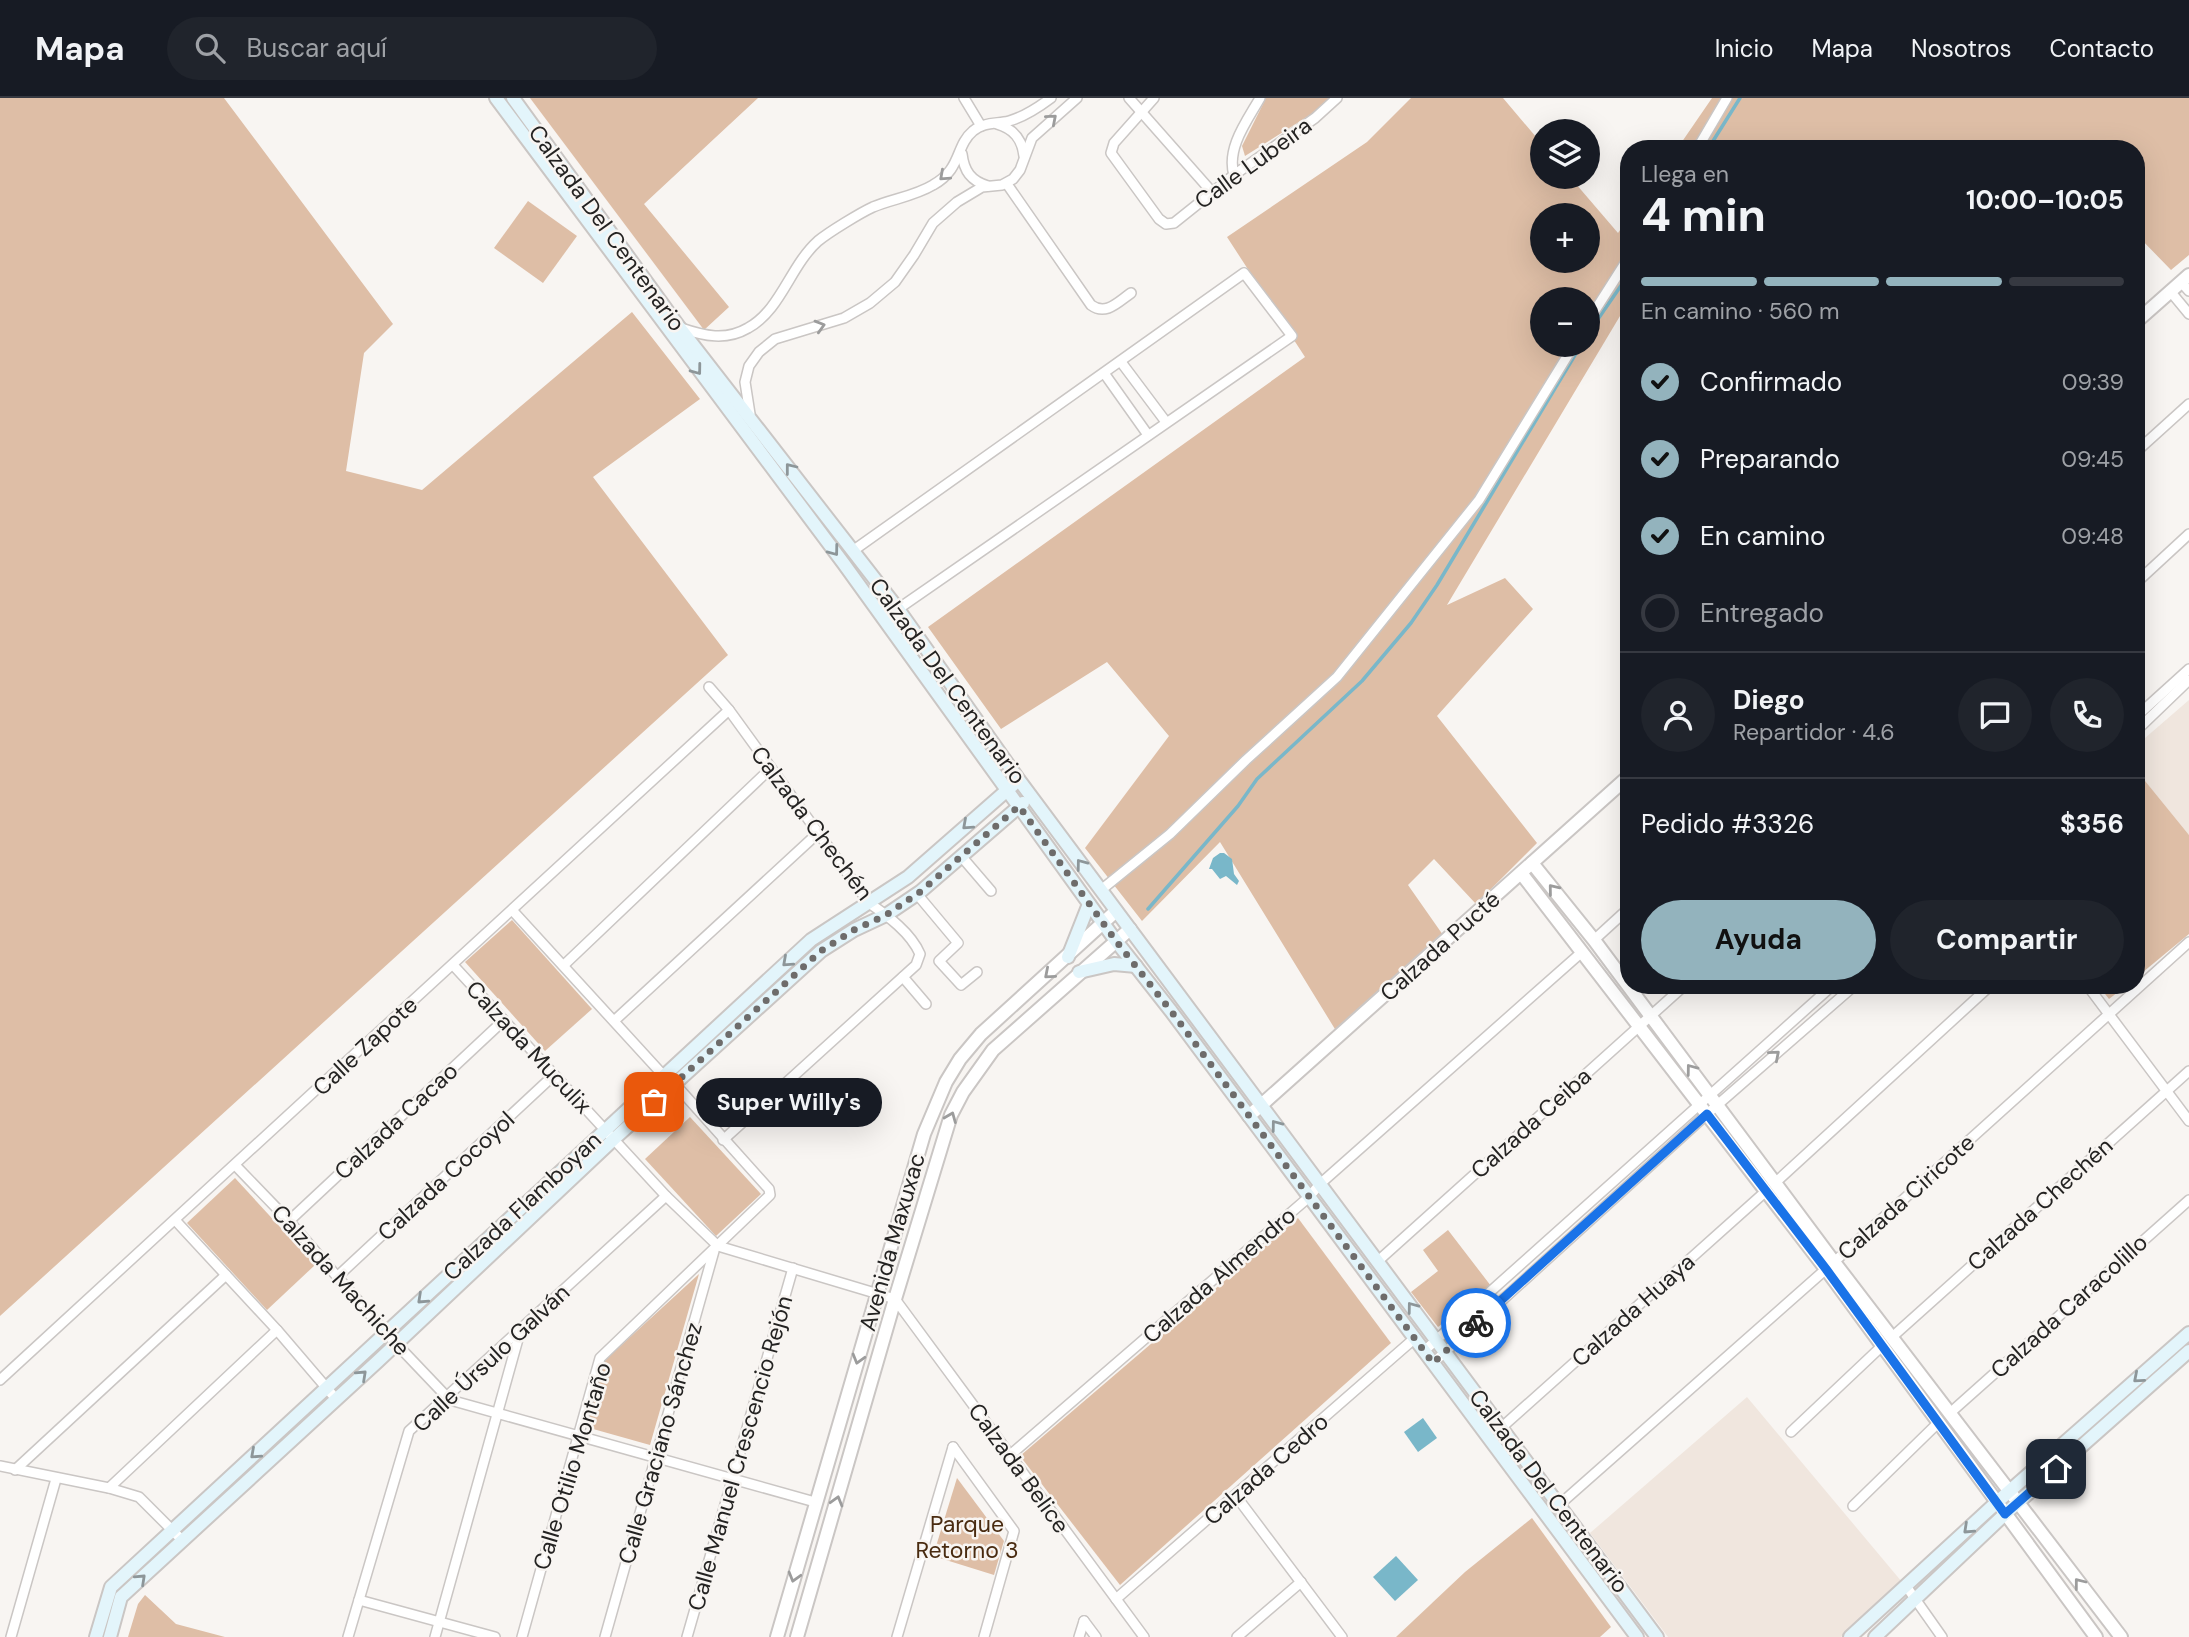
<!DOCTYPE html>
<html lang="es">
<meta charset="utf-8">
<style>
body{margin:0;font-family:"DM Sans",sans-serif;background:#20242c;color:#f1f3f6;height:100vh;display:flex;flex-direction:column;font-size:26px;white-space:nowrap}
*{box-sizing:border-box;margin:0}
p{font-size:23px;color:#9ea1a6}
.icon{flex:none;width:38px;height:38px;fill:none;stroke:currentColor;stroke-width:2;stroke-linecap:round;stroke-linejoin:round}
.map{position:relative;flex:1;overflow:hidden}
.details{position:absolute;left:1620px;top:42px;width:525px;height:854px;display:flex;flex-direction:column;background:#171b24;border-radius:28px;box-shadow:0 7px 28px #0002}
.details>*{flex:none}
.controls{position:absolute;left:1530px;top:21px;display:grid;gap:14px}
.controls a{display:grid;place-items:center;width:70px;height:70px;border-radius:50%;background:#171b24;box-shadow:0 7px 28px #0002;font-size:35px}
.pin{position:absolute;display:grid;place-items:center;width:60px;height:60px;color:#fff;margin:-30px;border-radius:14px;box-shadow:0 4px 10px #0006}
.courier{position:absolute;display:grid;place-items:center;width:70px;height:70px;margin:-35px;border:5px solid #1a73e8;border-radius:50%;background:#fff;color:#222;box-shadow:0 2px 9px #0007}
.bubble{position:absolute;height:49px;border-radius:24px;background:#171b24;box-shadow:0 7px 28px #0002;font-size:23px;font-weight:700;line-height:49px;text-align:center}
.overview em{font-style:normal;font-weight:700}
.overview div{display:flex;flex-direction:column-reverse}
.overview{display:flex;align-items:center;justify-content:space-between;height:119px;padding:0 21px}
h1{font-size:46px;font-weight:700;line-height:52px}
.bar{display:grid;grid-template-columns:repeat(4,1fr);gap:10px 7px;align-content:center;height:84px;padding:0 21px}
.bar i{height:9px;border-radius:5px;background:#363941}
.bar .active{background:#93b3bd}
.bar p{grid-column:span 4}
.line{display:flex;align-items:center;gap:18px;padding:0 21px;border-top:2px solid #363941}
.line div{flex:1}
.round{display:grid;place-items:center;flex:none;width:74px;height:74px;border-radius:37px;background:#20242c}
ol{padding:0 21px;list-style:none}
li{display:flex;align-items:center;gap:21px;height:77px}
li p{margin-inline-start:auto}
li .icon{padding:7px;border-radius:50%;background:#93b3bd;color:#111;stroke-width:4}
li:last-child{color:#9ea1a6}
li i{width:38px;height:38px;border:4px solid #363941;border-radius:50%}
.cta{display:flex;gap:14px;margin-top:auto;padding:14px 21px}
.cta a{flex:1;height:80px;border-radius:42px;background:#93b3bd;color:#111;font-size:28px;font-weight:700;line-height:80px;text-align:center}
.cta a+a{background:#20242c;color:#f1f3f6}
header{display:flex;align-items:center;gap:42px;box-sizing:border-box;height:98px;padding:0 35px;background:#171b24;border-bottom:2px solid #363941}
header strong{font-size:33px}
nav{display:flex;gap:38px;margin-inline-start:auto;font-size:24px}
.search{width:490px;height:63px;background:#20242c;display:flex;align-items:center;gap:18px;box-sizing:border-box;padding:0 24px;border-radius:38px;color:#9ea1a6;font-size:26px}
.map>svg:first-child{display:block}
</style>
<header>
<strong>Mapa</strong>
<div class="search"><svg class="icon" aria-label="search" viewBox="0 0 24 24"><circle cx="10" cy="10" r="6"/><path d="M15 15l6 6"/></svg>Buscar aquí</div>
<nav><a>Inicio</a><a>Mapa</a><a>Nosotros</a><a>Contacto</a></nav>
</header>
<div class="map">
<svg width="2189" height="1539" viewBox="0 0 2189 1539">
<rect width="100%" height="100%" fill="#f8f5f2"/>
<g fill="#f0e6de">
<path d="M2189,602v135l-52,-64v-26z"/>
<path d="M1747,1299l155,185 -61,55h-173l-78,-104z"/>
</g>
<g fill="#debea6" fill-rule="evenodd">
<path d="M0,0h224l169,226 -29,29 -18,118 76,19 210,-178 68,87 -107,78 135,178 -728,661z"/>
<path d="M530,0h228l-114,106 85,103 -25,23z"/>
<path d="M1266,0h64l-17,15 -68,43 -3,-10z"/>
<path d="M1411,0h92l39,46v33h28l48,56 11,-16v84l-182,304 58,-27 28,31 -96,107 100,127 -61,61 -42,-45 -26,26 35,50 -105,99 -118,-192 -78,79 -57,-73 84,-112 -62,-74 -106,67 -73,-102 377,-270 -78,-120 140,-95zM1542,117h45v46h-45zM1542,201h45v46h-45z"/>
<path d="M1712,0h477v157l-18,15 -34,-35v-86h-460z"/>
<path d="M528,103l49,35 -34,47 -49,-35z"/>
<path d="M2137,673l52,64v99l-52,43z"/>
<path d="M512,822l80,89 -47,42 -80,-89z"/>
<path d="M2098,887h29l-18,14z"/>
<path d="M690,1019l71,77 -45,42 -71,-77z"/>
<path d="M235,1080l80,87 -48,45 -80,-87z"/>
<path d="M1298,1120l93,125 -271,242 -100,-129z"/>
<path d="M1448,1132l43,56 -53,41 -27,-35 27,-21 -15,-21z"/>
<path d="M699,1176l-49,171 -64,-18 18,-66z"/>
<path d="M957,1380l47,63 -10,34 -61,-19z"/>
<path d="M1532,1420l79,109 -11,10h-204l69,-65z"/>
<path d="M145,1497l31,29 49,13h-97l10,-33z"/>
</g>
<g fill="#79b7c9">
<path d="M1220,755h4l8,6 2,15 5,7 -2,4 -11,-9 -6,3 -8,-10h-3l4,-11z"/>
<path d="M1423,1320l14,20 -19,14 -14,-20z"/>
<path d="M1396,1458l22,24 -23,21 -22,-24z"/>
</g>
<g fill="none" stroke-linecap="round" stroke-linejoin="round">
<g stroke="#79b7c9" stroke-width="3.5">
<path d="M1708,51l32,-51"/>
<path d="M1587,237l42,-61"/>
<path d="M1148,811l90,-103 19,-27 105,-98 49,-58 26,-38 144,-240"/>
</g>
<defs>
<g id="minor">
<path d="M964,0l17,28"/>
<path d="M1129,0l83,94"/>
<path d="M1154,0l-40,45 -3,10 48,66 7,5 8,-1 60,-48 81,-57 22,-20"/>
<path d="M997,26c17,5 25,15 27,32"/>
<path d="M1697,51l30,-51"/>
<path d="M962,56c2,17 9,27 26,32"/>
<path d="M1234,77c-8,-27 13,-54 26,-77"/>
<path d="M1007,86l84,121c15,11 27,-3 40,-12"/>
<path d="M2181,184l8,9"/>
<path d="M2170,193l19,23"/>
<path d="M1587,225l42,-66"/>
<path d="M681,230c23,8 45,13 67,0 33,-18 42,-62 70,-87 11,-9 42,-28 55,-34 19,-8 42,-11 60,-22 29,-16 22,-39 40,-54 10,-9 24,-7 36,-10 15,-4 30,-14 42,-23"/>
<path d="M1121,264l45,60"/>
<path d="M1104,275l44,62"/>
<path d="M750,316l-5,-32 4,-16 10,-14 16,-13 69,-21 26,-15 25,-21 19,-27 19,-32 24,-21 25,-15 20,-2 11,-6 7,-9 12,-32 45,-40"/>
<path d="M2137,353l52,-47"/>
<path d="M854,452l390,-277 48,63 -394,273"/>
<path d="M2137,484l52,-48"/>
<path d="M709,589l20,23 140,193c19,13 42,30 51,51l-4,11 -193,175"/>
<path d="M2137,618l52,-47"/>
<path d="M2137,632l52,-50"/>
<path d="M961,758l30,35"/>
<path d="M1101,792l69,-56 76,-74 91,-83 142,-177 95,-155"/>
<path d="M917,796l41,49 -19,18 22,24 16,-13"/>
<path d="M512,812l151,165 11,8 95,106 1,6 -170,163 -78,279"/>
<path d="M1594,842l35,-32"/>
<path d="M453,867l213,231 52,50 177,53 249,338"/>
<path d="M564,867l207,-197"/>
<path d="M903,879l23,27"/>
<path d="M2087,887l102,136"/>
<path d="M614,923l204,-188"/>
<path d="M235,1067l54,56 97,112 60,63"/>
<path d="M1776,1084l215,-197"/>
<path d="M175,1122l102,110 59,69"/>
<path d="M289,1123l215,-201"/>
<path d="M1378,1163l307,-276"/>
<path d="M338,1178l216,-201"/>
<path d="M1891,1240l298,-267"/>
<path d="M1424,1253l409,-366"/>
<path d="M1433,1265l274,-249 148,-129"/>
<path d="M0,1282l729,-670"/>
<path d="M443,1300l372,104"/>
<path d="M1950,1315l239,-213"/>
<path d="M1501,1330l264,-236"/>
<path d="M1791,1334l91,-86"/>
<path d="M953,1349l61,84 -30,106"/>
<path d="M1009,1358l300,-259 11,-13 262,-232"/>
<path d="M0,1368l109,22 30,9 44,44"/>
<path d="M15,1372l211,-195"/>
<path d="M109,1390l168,-158"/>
<path d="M1236,1398l106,141"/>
<path d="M1559,1407l275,-243 355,-320"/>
<path d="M1853,1408l85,-83"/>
<path d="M1906,1488l36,51"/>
<path d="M1116,1501l299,-261"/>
<path d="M359,1502l136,37"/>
<path d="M1084,1523l12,16"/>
<path d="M11,1539l45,-158"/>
<path d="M348,1539l61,-206 257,-235"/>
<path d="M435,1539l85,-305"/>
<path d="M605,1539l109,-386"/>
<path d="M687,1539l106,-369"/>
<path d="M897,1539l56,-190"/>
<path d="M1079,1539l5,-16"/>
<path d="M1237,1539l64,-55"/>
</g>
<g id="tertiary">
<path d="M2137,223l52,-46"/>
<path d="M1532,765l62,77 240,322 287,375"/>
<path d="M1521,775l305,396 270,368"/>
<path d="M1249,1018l380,-340"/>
<path d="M777,1539l147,-503 22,-52 14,-23 21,-25 135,-123"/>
<path d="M797,1539l98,-338 56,-184 12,-23 30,-42 137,-121"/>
</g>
<g id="secondary">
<path d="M496,0l348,466 272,377 55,70 466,626"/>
<path d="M513,0l166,229 219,282 121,171 638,857"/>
<path d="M1068,859l21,-53"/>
<path d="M1079,874l35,-8 22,2"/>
<path d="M96,1539l15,-50 700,-647 97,-63 105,-92"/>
<path d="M110,1539l11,-40 257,-236 236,-222 207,-188 33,-21 32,-15 34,-23 103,-89"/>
<path d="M1850,1539l146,-134 193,-170"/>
<path d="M1875,1539l130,-123 184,-163"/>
</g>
</defs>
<use href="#minor" stroke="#cac6c4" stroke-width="12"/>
<use href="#tertiary" stroke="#cac6c4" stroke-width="16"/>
<use href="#secondary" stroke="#cac6c4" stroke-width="16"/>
<use href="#minor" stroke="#fff" stroke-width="9"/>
<use href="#tertiary" stroke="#fff" stroke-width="12"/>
<use href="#secondary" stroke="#e3f5fb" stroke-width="12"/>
</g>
<defs><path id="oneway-chevron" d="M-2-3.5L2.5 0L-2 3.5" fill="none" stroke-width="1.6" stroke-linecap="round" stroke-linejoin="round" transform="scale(1.75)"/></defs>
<g stroke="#9c9c9c">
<use href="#oneway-chevron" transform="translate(1052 21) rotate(-41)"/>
<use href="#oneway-chevron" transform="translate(944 78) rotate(138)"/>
<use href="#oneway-chevron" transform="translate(820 228) rotate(-16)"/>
<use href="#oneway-chevron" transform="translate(1553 791) rotate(-129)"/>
<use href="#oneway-chevron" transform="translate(1049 876) rotate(139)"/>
<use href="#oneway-chevron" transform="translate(1775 957) rotate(-41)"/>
<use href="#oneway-chevron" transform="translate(1691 971) rotate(-127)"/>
<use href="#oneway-chevron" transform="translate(951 1019) rotate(-68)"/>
<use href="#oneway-chevron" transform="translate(858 1261) rotate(106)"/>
<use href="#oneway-chevron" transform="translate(837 1403) rotate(-74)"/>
<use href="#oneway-chevron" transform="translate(794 1479) rotate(106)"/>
<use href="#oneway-chevron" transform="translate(2079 1485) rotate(-128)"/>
</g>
<g stroke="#8d9699">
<use href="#oneway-chevron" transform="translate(697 272) rotate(53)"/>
<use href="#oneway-chevron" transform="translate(790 370) rotate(-128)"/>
<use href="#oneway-chevron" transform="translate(834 453) rotate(53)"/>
<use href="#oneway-chevron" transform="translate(967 727) rotate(138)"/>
<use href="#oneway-chevron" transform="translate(1081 766) rotate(-127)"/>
<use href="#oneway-chevron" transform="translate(787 864) rotate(138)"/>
<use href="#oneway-chevron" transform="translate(1276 1027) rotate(-127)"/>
<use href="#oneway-chevron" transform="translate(422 1201) rotate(137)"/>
<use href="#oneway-chevron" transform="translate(1412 1209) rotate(-127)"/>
<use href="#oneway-chevron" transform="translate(362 1277) rotate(-43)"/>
<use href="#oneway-chevron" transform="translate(2138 1280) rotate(139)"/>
<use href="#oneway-chevron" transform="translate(255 1356) rotate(138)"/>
<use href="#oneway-chevron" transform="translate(1968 1431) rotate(137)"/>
<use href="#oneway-chevron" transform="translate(141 1481) rotate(-43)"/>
</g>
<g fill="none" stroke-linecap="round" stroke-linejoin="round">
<path stroke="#6e6c6b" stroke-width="7" stroke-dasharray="0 12.6" d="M654,1004l167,-151 33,-21 32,-15 34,-23 99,-86 97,135 55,70 262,352 43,-40"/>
<path stroke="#1a73e8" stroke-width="9" d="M1476,1225l231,-209 119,155 179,245 51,-45"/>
</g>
<g text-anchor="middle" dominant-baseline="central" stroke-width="5" stroke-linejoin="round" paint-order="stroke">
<g font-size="23" fill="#242322" stroke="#f8f5f2">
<text transform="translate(1253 65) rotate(-36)">Calle Lubeira</text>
<text transform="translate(607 130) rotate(54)">Calzada Del Centenario</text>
<text transform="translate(948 583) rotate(54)">Calzada Del Centenario</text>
<text transform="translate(812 725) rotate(53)">Calzada Chechén</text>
<text transform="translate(1440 848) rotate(-42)">Calzada Pucté</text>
<text transform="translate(365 948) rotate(-43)">Calle Zapote</text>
<text transform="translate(529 949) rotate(47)">Calzada Muculix</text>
<text transform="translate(396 1023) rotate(-43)">Calzada Cacao</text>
<text transform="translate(1531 1025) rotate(-42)">Calzada Ceiba</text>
<text transform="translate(446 1078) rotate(-43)">Calzada Cocoyol</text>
<text transform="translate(1906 1099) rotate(-42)">Calzada Ciricote</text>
<text transform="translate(2040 1106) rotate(-42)">Calzada Chechén</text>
<text transform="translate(522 1108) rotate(-43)">Calzada Flamboyan</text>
<text transform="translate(892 1144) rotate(-74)">Avenida Maxuxac</text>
<text transform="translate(1219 1177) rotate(-41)">Calzada Almendro</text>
<text transform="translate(341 1182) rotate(48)">Calzada Machiche</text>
<text transform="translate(2069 1208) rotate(-42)">Calzada Caracolillo</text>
<text transform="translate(1633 1212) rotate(-42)">Calzada Huaya</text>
<text transform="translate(491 1260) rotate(-43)">Calle Úrsulo Galván</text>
<text transform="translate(660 1345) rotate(-74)">Calle Graciano Sánchez</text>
<text transform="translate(740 1355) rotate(-74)">Calle Manuel Crescencio Rejón</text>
<text transform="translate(572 1368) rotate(-73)">Calle Otilio Montaño</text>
<text transform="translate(1019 1370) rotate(54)">Calzada Belice</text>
<text transform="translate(1266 1371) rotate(-41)">Calzada Cedro</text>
<text transform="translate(1549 1393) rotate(53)">Calzada Del Centenario</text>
</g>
<g font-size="23" fill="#492b10" stroke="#f8f5f2">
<text x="967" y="1426">Parque<tspan x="967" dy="26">Retorno 3</tspan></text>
</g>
</g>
</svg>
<div class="controls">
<a><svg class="icon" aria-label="layers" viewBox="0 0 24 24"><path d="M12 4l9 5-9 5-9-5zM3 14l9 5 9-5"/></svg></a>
<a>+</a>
<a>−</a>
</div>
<div class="pin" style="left:654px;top:1004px;background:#ea580c"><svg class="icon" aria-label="bag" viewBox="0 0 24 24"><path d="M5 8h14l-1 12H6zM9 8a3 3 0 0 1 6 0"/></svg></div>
<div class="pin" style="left:2056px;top:1371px;background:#1f2937"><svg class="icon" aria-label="home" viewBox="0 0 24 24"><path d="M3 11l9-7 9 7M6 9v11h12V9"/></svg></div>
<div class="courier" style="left:1476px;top:1225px"><svg class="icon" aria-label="bike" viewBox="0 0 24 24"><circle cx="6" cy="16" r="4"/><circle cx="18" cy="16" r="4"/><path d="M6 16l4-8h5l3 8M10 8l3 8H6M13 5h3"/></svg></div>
<div class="bubble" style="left:696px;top:980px;width:186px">Super Willy's</div>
<section class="details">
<div class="overview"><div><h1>4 min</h1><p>Llega en</p></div><em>10:00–10:05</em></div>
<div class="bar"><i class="active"></i><i class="active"></i><i class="active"></i><i></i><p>En camino · 560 m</p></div>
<ol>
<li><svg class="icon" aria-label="check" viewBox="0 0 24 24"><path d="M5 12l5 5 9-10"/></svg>Confirmado<p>09:39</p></li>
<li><svg class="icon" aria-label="check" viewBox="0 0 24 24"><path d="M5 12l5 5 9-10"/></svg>Preparando<p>09:45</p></li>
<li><svg class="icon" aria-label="check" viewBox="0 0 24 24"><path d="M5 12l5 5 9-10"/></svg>En camino<p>09:48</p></li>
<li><i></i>Entregado</li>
</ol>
<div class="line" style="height:126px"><a class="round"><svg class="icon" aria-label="person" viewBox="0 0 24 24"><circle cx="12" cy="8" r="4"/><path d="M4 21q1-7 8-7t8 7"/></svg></a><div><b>Diego</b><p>Repartidor · 4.6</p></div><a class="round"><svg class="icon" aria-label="chat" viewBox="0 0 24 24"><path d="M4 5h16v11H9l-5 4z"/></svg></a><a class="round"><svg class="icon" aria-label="phone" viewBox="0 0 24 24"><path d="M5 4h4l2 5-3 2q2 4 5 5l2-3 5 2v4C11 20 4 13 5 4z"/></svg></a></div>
<div class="line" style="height:91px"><div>Pedido #3326</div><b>$356</b></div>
<div class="cta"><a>Ayuda</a><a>Compartir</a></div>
</section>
</div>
